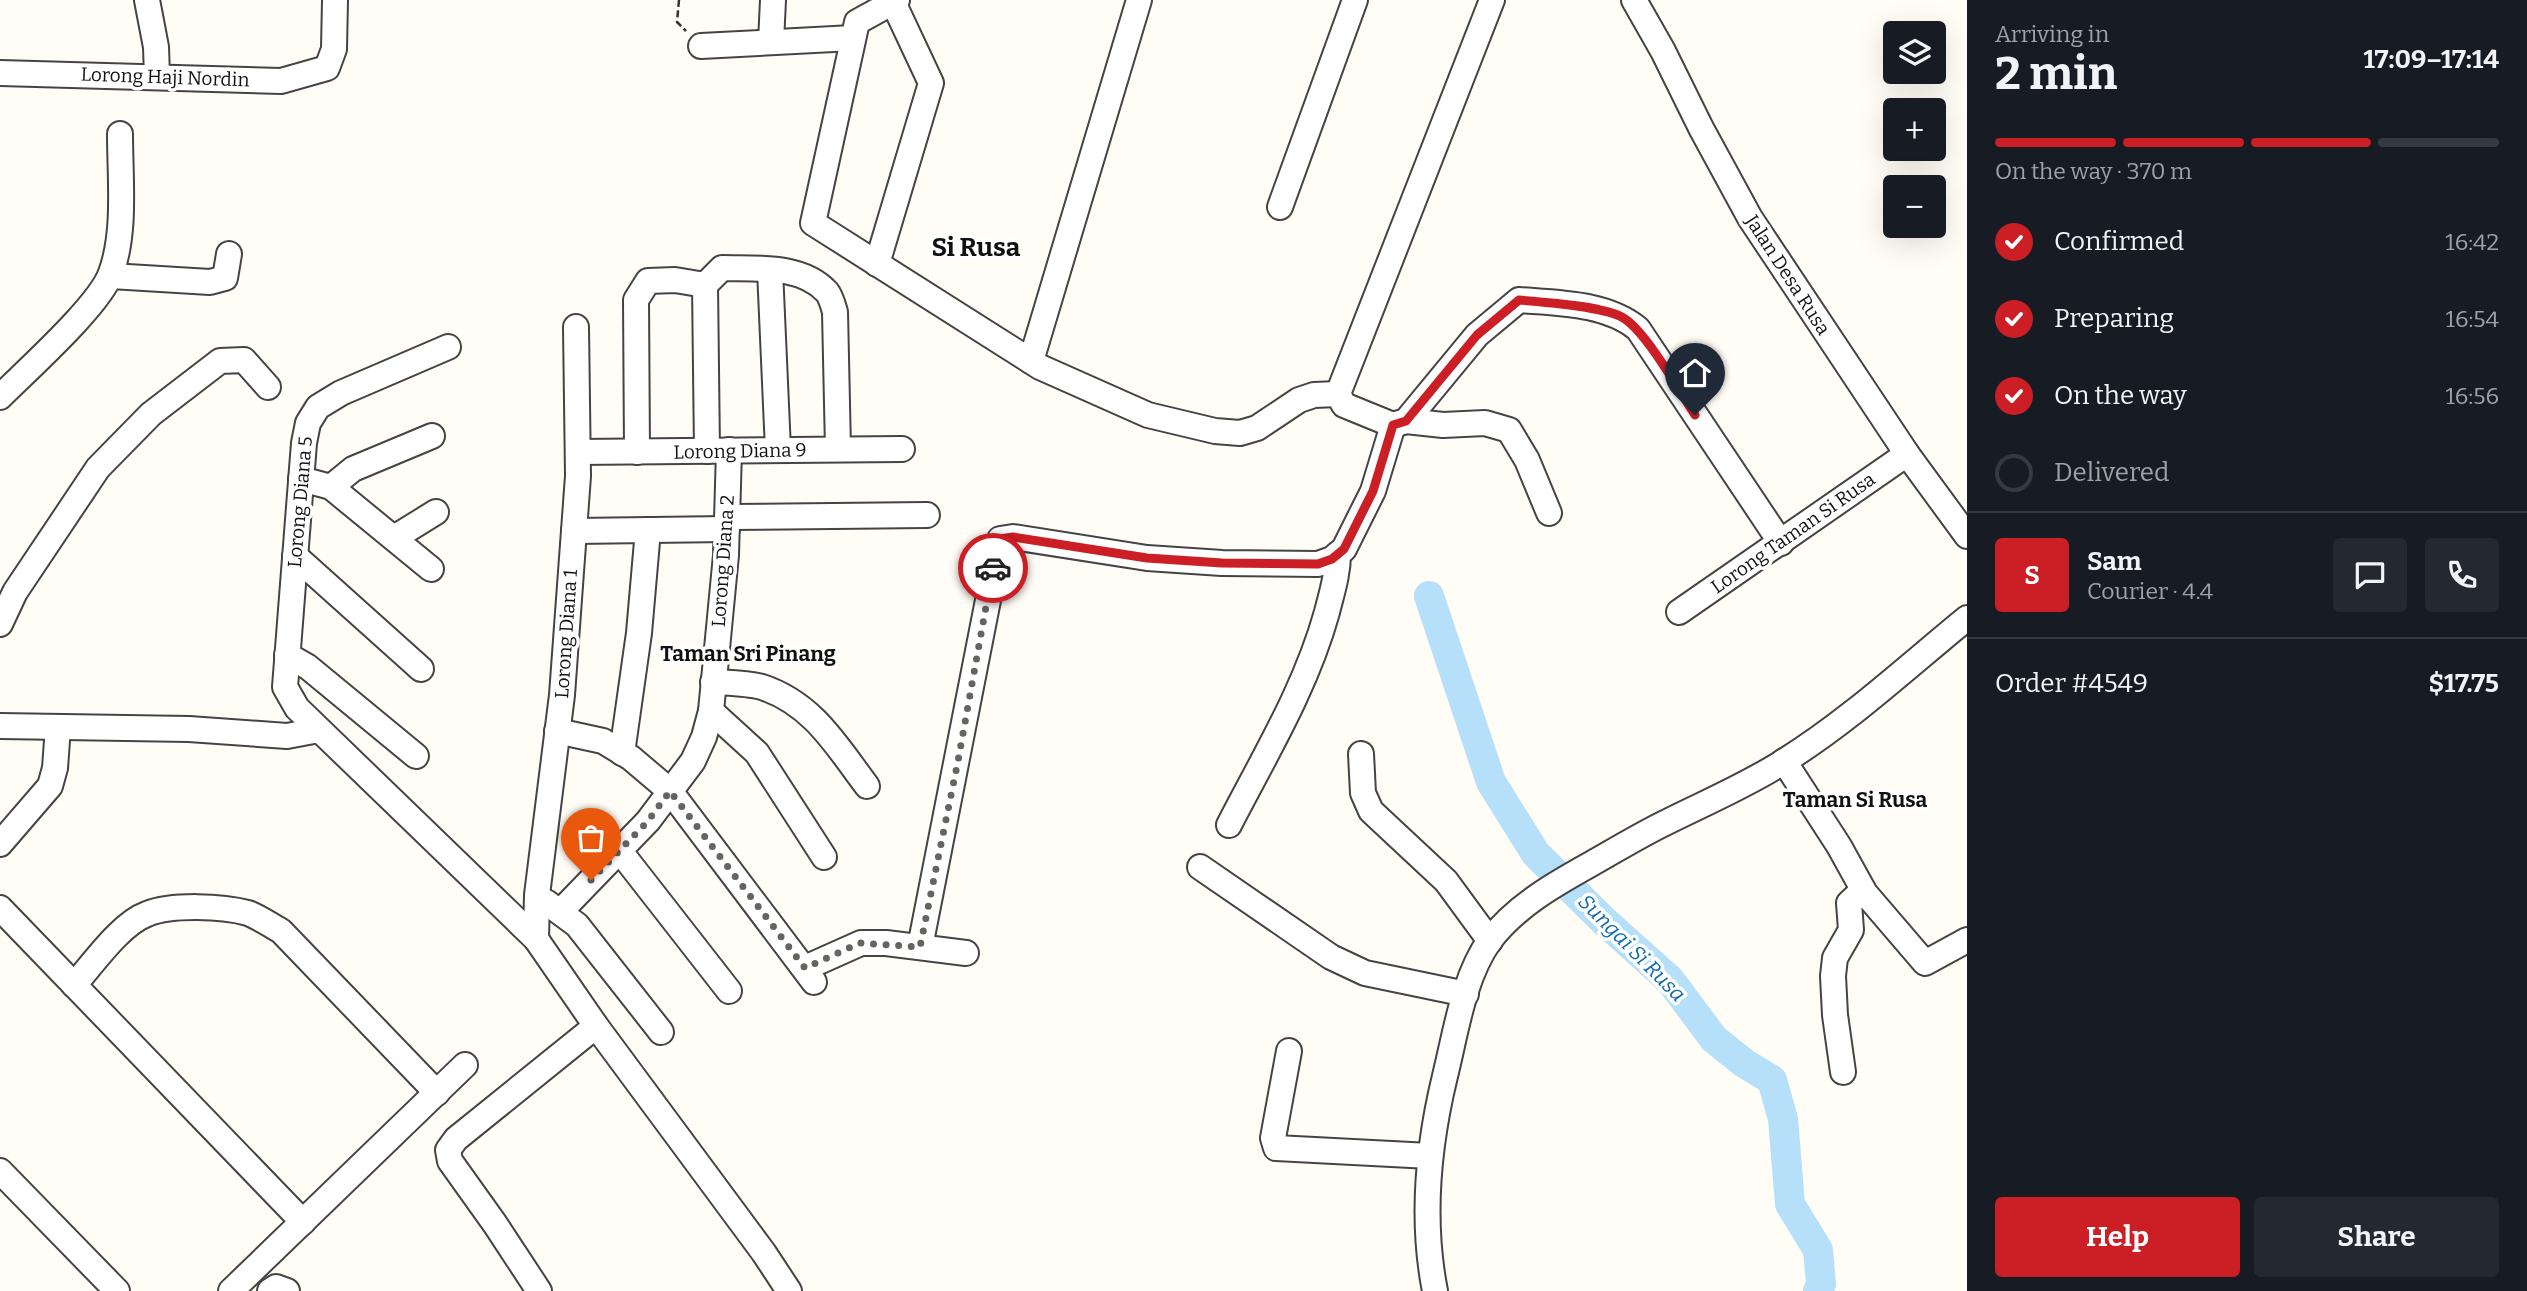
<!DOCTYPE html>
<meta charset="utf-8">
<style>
body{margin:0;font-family:Bitter,serif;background:#242831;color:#f1f3f6;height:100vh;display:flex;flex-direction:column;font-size:26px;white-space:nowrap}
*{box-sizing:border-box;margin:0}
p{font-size:23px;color:#9ea1a6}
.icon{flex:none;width:38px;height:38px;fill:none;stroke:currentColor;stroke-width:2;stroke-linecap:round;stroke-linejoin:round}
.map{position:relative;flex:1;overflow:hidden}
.details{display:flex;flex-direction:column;background:#171b24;width:560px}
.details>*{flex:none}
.buttons{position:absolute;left:1883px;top:21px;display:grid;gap:14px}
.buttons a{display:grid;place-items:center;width:63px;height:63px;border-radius:7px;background:#171b24;box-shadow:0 7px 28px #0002;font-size:35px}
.pin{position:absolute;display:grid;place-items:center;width:60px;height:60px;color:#fff;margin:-72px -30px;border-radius:50% 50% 50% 0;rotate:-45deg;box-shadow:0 0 7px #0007}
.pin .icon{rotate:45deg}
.courier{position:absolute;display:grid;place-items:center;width:70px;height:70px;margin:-35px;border:5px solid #cc1e25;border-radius:50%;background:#fff;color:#222;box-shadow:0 2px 9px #0007}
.headline em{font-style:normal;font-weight:700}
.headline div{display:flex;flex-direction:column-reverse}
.headline{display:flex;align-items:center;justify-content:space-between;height:119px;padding:0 28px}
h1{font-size:46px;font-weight:700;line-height:52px}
.bar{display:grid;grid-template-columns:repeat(4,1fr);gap:10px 7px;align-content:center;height:84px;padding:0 28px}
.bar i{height:9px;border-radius:5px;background:#363941}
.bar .current{background:#cc1e25}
.bar p{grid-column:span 4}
.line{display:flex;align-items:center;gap:18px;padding:0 28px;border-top:2px solid #363941}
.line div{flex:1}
.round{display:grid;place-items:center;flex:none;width:74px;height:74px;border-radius:7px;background:#242831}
ol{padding:0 28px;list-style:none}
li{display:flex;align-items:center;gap:21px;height:77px}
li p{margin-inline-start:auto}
li .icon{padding:7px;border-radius:50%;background:#cc1e25;color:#fff;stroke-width:4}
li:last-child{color:#9ea1a6}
li i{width:38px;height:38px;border:4px solid #363941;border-radius:50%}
.button{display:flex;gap:14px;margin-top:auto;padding:14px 28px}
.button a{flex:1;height:80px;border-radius:7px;background:#cc1e25;color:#fff;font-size:28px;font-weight:700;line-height:80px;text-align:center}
.button a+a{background:#242831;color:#f1f3f6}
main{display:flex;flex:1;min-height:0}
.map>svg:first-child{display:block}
</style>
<main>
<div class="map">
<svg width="1967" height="1291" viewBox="0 0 1967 1291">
<rect width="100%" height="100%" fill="#fffdf5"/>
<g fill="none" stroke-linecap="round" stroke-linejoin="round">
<path stroke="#b6e0fa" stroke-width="30" d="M1429,596l62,186 45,72 68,67 66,59 44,59 30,24 28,17 11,39 7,85 28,46 3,34 -3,7"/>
<defs>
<g id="minor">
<path d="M147,0l9,47 1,30"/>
<path d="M897,0l-40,22 -44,201 227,144 108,48 67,16 25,2 17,-5 42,-28 15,-5 24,-1"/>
<path d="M1492,0l-154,394 6,11 49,20 13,-4 71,-86 42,-35c39,3 88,3 119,29l143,214"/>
<path d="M1634,0l29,51 38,77 49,90 157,236 60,82"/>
<path d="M771,42l2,-42"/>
<path d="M701,46l152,-8"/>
<path d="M0,73l281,8 46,-13 7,-19 1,-49"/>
<path d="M1280,207l75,-207"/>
<path d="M877,264l54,-181 -38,-81"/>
<path d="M770,270l8,180"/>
<path d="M111,276l99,6 15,-4 4,-24"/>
<path d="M448,347l-107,46 -23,14 -10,16 -4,20 -19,244 12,21 239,231 60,87 168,227 25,38"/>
<path d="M1031,361l108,-361"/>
<path d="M0,397c27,-27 100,-92 111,-124 15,-41 9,-95 9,-139"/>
<path d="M1406,421l37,4 42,-2 24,7 18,30 22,53"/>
<path d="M707,451l-2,-166 17,-17c34,1 79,-4 105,24 4,5 6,13 8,20l3,137"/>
<path d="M578,452l324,-3"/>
<path d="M637,452l-1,-152 12,-19 27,-1 30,5"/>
<path d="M301,479l30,8 100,82"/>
<path d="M331,487l22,-18 79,-33"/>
<path d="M727,517l200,-2"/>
<path d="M574,531l153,-2"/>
<path d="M394,538l42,-26"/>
<path d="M295,556l126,113"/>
<path d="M1679,612l228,-158"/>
<path d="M0,624l15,-32 83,-124 53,-54 69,-53 24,-1 24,27"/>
<path d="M287,655l21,12 108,89"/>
<path d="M713,682c16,1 34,1 49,5 51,17 74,58 105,99"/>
<path d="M711,711l46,42 67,104"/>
<path d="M0,726l189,3 98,7 32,-6"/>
<path d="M557,731l46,10 28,17 39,33 144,191"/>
<path d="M622,753l17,-120 9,-103"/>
<path d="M1361,754l2,39 8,18 75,70 44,60"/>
<path d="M1784,761l55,85 26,47 60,70 42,-23"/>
<path d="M1229,825c36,-70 77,-137 98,-213 5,-20 11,-38 11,-58"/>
<path d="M0,844l50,-58 5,-18 3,-41"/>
<path d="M619,850l110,141"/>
<path d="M1200,867l131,90 34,16 101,21"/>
<path d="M546,902l31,23 84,107"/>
<path d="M0,908l303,314"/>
<path d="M560,912l88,-91 45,-60 11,-24 7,-26 15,-156 3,-105"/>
<path d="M536,939l1,-44 25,-200 16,-219 -2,-149"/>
<path d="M920,947l80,-408 13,-2 134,21 75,5 96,1 14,-5 12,-10 29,-58 20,-66"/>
<path d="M805,968l56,-25h25l80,10"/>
<path d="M74,985c19,-21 46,-61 73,-71 25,-10 75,-8 101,-1 11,4 22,12 33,18l156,162"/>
<path d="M1289,1051l-16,87 3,10 154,8"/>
<path d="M1843,1072l-8,-57 -2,-39 2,-18 16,-28 -2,-27 14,-13"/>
<path d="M0,1171l117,120"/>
<path d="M231,1291l234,-226"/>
<path d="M270,1291l6,-4 11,4"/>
<path d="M539,1291l-44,-67 -45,-63 -2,-11 8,-11 140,-113"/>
<path d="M1435,1291c-14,-71 -7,-145 10,-215 11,-44 18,-98 45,-136 26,-34 65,-56 101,-76 23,-13 46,-27 70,-39 41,-21 83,-38 122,-63 66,-41 124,-95 184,-144"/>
</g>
</defs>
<use href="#minor" stroke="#444" stroke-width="28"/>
<path stroke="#333" stroke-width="2.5" stroke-dasharray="7 3.5" stroke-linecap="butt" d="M679,0l-2,22 9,9"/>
<use href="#minor" stroke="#fff" stroke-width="24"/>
</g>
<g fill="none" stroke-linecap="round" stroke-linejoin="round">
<path stroke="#646461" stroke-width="7" stroke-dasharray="0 12.6" d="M591,880l57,-59 22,-30 135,177 55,-25 60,4 38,-186 35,-193"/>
<path stroke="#cc1e25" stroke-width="9" d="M993,568l7,-29 13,-2 134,21 75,5 96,1 14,-5 12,-10 29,-58 20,-66 13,-4 71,-86 42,-35c23,2 88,6 106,19 23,16 53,70 70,96"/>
</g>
<g text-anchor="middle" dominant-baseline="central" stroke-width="7" stroke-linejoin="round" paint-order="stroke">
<g font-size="19" fill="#111" stroke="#fff">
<text transform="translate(165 77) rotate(2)">Lorong Haji Nordin</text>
<text transform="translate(1788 275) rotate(57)">Jalan Desa Rusa</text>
<text transform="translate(740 451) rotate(-1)">Lorong Diana 9</text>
<text transform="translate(300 502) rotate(-85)">Lorong Diana 5</text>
<text transform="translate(1793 533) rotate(-35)">Lorong Taman Si Rusa</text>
<text transform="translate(723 561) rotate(-86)">Lorong Diana 2</text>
<text transform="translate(566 634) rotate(-86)">Lorong Diana 1</text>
</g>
<g font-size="21" font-weight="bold" fill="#111" stroke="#fff">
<text x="748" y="654">Taman Sri Pinang</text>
<text x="1855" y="800">Taman Si Rusa</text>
</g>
<g font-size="21" font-style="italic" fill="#1068ad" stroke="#fff">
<text transform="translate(1632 948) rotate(45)">Sungai Si Rusa</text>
</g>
<g font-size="26" font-weight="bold" fill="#111" stroke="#fff">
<text x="976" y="247">Si Rusa</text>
</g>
</g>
</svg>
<div class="buttons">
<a><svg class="icon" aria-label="layers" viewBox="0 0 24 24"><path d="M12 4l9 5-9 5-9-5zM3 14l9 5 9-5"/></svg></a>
<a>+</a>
<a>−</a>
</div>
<div class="pin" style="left:591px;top:880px;background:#ea580c"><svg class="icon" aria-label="bag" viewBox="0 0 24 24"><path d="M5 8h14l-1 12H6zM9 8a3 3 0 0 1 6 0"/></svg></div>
<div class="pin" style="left:1695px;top:415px;background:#1f2937"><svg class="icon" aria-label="home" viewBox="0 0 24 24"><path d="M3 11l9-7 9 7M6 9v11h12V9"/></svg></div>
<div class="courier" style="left:993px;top:568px"><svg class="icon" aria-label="car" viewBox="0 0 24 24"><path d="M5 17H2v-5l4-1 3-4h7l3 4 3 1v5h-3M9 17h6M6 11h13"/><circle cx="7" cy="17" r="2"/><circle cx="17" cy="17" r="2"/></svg></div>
</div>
<section class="details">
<div class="headline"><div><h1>2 min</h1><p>Arriving in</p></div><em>17:09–17:14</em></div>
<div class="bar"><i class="current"></i><i class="current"></i><i class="current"></i><i></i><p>On the way · 370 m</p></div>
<ol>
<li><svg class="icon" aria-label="check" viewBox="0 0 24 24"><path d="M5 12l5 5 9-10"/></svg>Confirmed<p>16:42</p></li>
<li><svg class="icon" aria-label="check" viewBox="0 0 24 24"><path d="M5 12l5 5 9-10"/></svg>Preparing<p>16:54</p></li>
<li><svg class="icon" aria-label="check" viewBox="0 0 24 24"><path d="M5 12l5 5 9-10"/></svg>On the way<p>16:56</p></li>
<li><i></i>Delivered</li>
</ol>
<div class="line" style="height:126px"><b class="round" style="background:#cc1e25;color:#fff">S</b><div><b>Sam</b><p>Courier · 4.4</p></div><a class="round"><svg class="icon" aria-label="chat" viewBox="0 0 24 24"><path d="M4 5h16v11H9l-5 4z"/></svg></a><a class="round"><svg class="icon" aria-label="phone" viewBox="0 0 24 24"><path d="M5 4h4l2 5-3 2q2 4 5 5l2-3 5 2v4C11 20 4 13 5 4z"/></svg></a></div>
<div class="line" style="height:91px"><div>Order #4549</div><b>$17.75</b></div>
<div class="button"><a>Help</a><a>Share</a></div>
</section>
</main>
